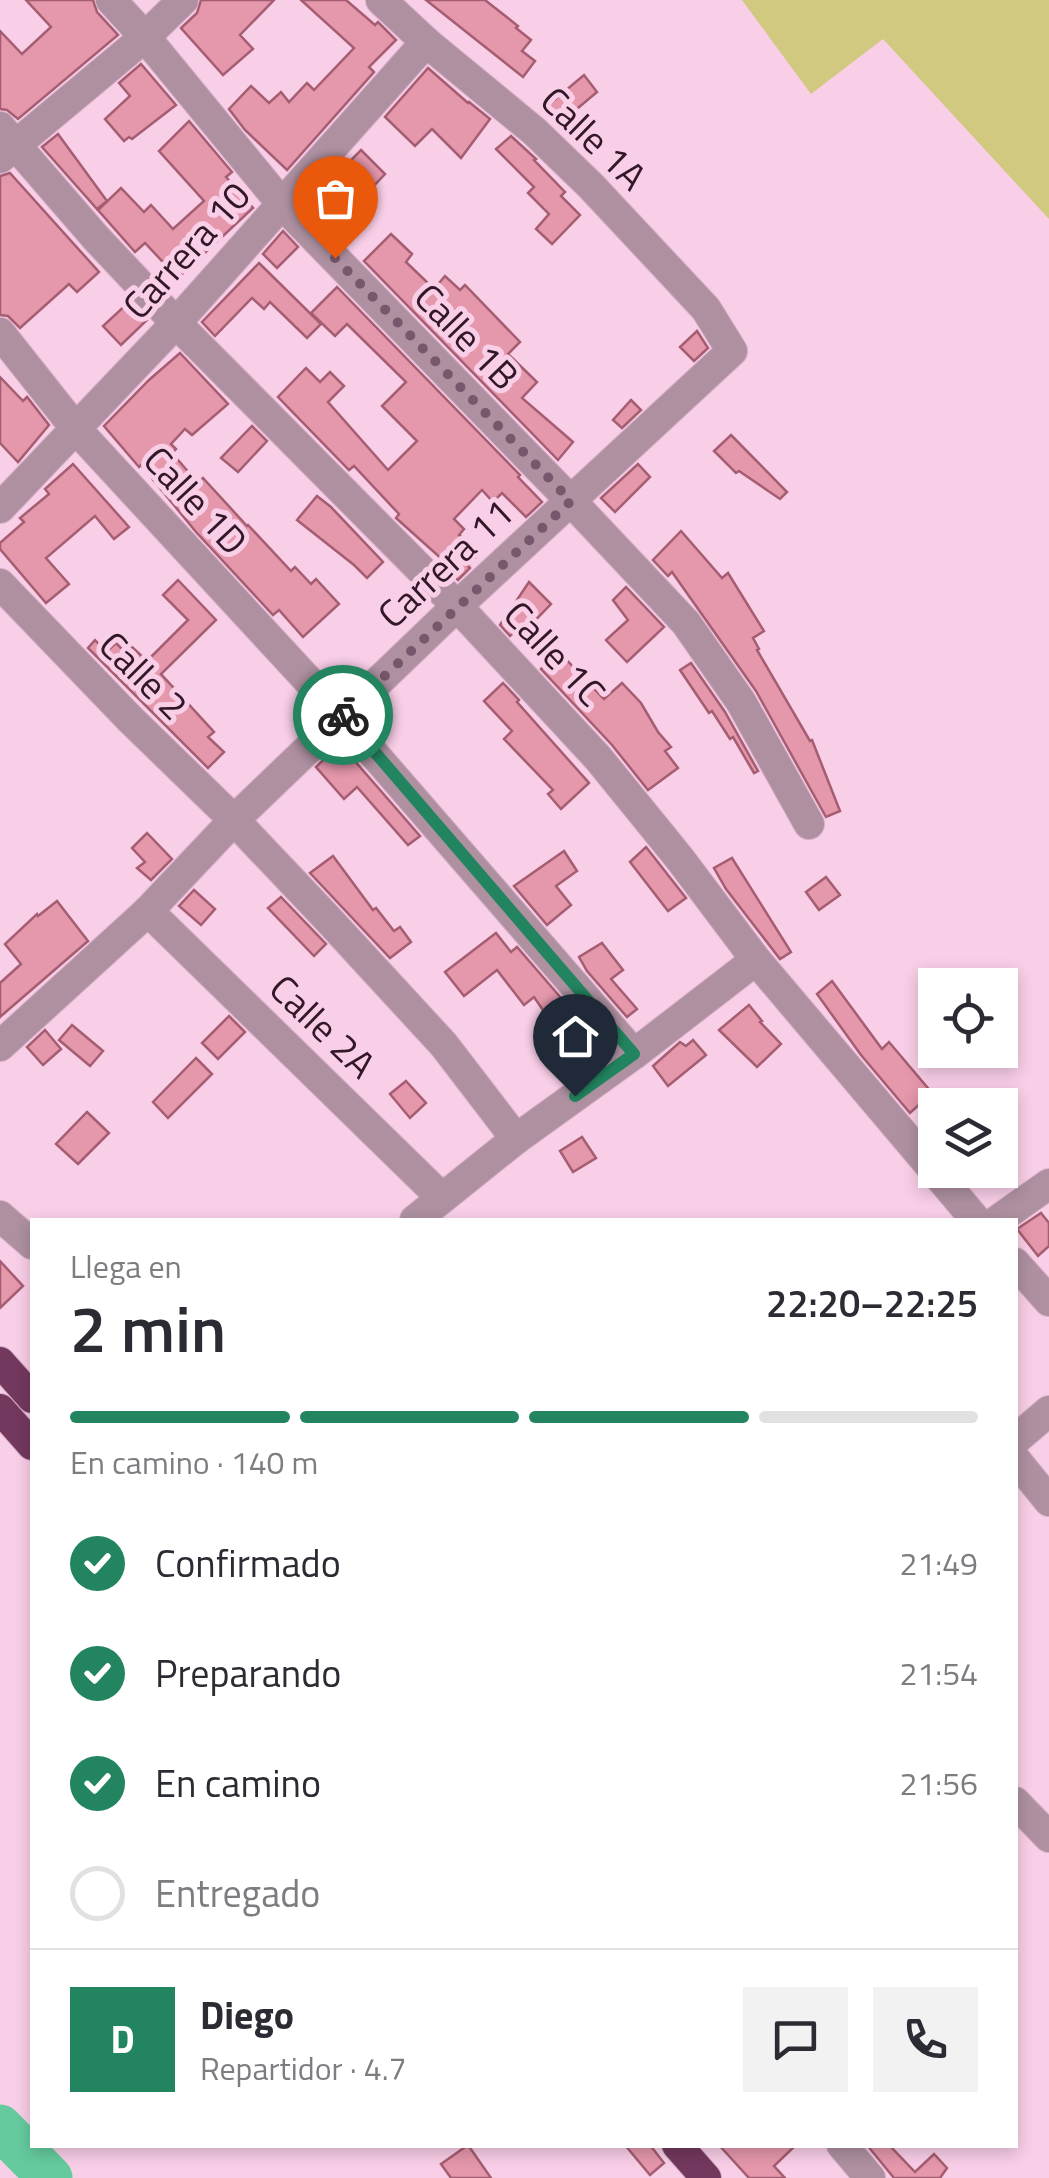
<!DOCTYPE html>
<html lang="es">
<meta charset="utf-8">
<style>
body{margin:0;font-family:"Titillium Web",sans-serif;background:#f2f2f3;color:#2b2b33;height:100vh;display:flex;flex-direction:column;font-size:38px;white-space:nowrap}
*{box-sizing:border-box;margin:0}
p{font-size:32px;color:#7c7c81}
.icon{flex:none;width:55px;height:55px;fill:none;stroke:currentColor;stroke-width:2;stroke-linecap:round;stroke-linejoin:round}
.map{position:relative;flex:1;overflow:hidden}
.sheet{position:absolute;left:30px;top:1218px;width:988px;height:930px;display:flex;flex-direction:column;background:#fff;border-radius:0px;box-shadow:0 5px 15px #0003}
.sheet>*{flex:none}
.tools{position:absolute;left:918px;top:968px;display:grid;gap:20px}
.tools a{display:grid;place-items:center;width:100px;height:100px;border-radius:0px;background:#fff;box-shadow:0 5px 15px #0003;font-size:50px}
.pin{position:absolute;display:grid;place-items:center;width:85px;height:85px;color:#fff;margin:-102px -42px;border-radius:50% 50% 50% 0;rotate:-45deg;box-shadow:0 0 10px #0007}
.pin .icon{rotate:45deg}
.courier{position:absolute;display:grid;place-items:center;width:100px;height:100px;margin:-50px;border:8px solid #22855f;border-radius:50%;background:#fff;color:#222;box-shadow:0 2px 12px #0007}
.headline em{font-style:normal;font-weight:600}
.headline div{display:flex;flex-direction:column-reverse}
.headline{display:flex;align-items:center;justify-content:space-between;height:170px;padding:0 40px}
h1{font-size:65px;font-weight:600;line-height:75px}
.bar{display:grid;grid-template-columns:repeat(4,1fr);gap:15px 10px;align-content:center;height:120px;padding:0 40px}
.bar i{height:12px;border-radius:8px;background:#e1e1e2}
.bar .selected{background:#22855f}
.bar p{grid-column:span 4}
.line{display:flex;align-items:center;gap:25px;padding:0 40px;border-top:2px solid #e1e1e2}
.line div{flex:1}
.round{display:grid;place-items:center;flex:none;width:105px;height:105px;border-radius:0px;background:#f2f2f3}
ol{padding:0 40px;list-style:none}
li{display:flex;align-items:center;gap:30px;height:110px}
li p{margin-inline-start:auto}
li .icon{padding:10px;border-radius:50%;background:#22855f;color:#fff;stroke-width:4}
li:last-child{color:#7c7c81}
li i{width:55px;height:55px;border:5px solid #e1e1e2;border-radius:50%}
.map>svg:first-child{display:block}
</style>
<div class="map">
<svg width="1049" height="2178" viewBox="0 0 1049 2178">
<rect width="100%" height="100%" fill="#f9cee7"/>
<path fill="#d1c97f" d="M742,0h307v219l-166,-180 -72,55z"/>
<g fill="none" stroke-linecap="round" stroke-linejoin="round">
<path stroke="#65cb9e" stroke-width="45" d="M0,2127l50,51"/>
</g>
<g fill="#e597ac" stroke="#a55d71" stroke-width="2.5">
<path d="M26,0h67l4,12 21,23 -100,84 -11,-9 -7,-1v-78l22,23 29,-27z"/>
<path d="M201,0h73l-34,35 13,14 -30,26 -42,-47 16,-15z"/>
<path d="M301,0h45l29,25 3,-3 18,18 -27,27 5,5 -87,98 -42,-40 -16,-21 22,-23 18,17 12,-11 8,10 18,-19 7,7 40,-42z"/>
<path d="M426,0h59l33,26 -2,2 15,12 -9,11 13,10 -12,16z"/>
<path d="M141,64l35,41 -44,34 -3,-2 -5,4 -19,-22 25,-23 -11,-13z"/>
<path d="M428,68l40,35 1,-1 21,17 -29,39 -29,-29 -17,17 -30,-29z"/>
<path d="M584,75l13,17 -38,32 -13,-17z"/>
<path d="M189,121l43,51 -6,5 27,31 -75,70 -33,-35 -10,9 -37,-42 23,-22 23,24 7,-7 22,24 31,-28 -45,-50z"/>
<path d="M58,134l49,67 -10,8 -55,-62z"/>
<path d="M511,136l25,23 -2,1 31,32 -4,4 19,19 -28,29 -16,-15 13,-15 -21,-21 6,-6 -38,-38z"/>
<path d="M361,150l24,24 -18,19 -7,-6 -33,35 -19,-18z"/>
<path d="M10,173l89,99 -22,20 -8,-8 -49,44 -12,-12 -8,-1v-139z"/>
<path d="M283,231l15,16 -21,21 -14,-14z"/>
<path d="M391,234l21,20 -6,8 28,27 11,-13 15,14 5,-5 55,57 -12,12 29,28 -15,16 51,44 -15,18 -194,-199z"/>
<path d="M259,263l62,61 -14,14 -37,-36 -6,7 -12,-11 -37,38 -13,-14z"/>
<path d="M337,287l183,188 -2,2 24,25 -16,15 -24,-24 -9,9 -11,-12 -28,29 10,10 -5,6 21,18 -12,13 2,2 -12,12 -8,-8 3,-3 -57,-51 3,-4 -45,-48 -5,4 -71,-73 28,-29 14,14 10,-10 14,14 -16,16 60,68 29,-29 -35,-35 24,-24 -59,-58 -12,12 -24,-23z"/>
<path d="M130,301l17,19 -26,25 -18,-19z"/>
<path d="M697,331l11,17 -14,13 -14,-14z"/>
<path d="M180,353l48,51 -36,31 -7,-6 -14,15 5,5 -4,4 26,30 5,-5 44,48 1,-1 43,46 4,-4 16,17 5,-5 23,25 -36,33 -24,-27 -6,5 -77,-83 -55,-67 -2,2 -35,-41 45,-46z"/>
<path d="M0,377l23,24 4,-4 22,28 -31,37 -18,-19z"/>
<path d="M631,400l10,10 -19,18 -9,-8z"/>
<path d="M252,426l15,15 -29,31 -17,-14z"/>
<path d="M731,435l56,57 -7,7 -41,-28 -3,2 -22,-22z"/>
<path d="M73,464l56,63 -15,12 -19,-23 -49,42 23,26 -23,19 -46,-54v-6l24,-21 -4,-4 29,-24 -4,-5z"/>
<path d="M638,464l12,13 -35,35 -14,-14z"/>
<path d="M317,496l14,11 52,55 -16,16 -13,-13 -57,-45z"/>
<path d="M681,531l41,47 6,-5 36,58 -11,7 6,11 -2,1 53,91 2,-1 28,71 -14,6 -70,-126 -84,-119 -4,4 -15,-16z"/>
<path d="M178,580l38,40 -55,54 53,58 -6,5 16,15 -16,16 -120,-120 7,-8 11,12 10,-9 10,10 6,-6 15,14 41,-41 -25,-25z"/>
<path d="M529,582l22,22 -26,27 -5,-5 -10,10 -10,-11z"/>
<path d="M626,587l38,40 -37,35 -21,-22 22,-20 -15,-20z"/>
<path d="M559,652l45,47 18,-16 19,20 17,29 13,15 -6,4 13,17 -30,22 -36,-45 -71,-76z"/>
<path d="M691,663l34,49 33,59 -4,2 -21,-36 -3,2 -18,-28 -3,2 -29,-43z"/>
<path d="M503,683l16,17 -2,2 72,81 -28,26 -13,-15 5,-4 -49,-51 8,-8 -28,-30z"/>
<path d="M340,744l80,92 -12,9 -51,-58 -13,12 -28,-32z"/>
<path d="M147,833l25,26 -21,21 -14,-12 8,-6 -13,-14z"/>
<path d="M646,847l40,51 -18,13 -38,-49z"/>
<path d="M564,851l13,20 -21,15 15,19 -24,20 -33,-39z"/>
<path d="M333,856l40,54 3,-2 18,23 6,-4 11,15 -21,16 -80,-85z"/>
<path d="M732,858l59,94 -11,7 -54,-70 -12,-21z"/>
<path d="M826,877l14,18 -21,15 -13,-18z"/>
<path d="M194,890l21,19 -14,16 -22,-19z"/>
<path d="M281,897l45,47 -12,12 -46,-48z"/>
<path d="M57,901l31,40 -88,76v-34l21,-19 -16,-20 32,-30 1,2z"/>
<path d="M496,933l15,19 6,-5 57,66 30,40 -15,10 -31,-40 -4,3 -20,-29 -10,8 -27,-35 -33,26 -19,-24z"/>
<path d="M602,943l21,27 -12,9 26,30 -10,8 -40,-46 -8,-14z"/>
<path d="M832,981l50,68 7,-7 43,51 -22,20 -49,-58 -44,-61z"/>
<path d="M749,1005l13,16 -2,1 21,22 -24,23 -38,-37z"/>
<path d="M229,1016l16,16 -27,27 -16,-16z"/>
<path d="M72,1025l31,26 -13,15 -31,-26z"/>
<path d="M45,1030l16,19 -18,16 -16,-18z"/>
<path d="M693,1040l13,15 -38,31 -15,-20 27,-24 6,4z"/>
<path d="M196,1058l16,16 -44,44 -15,-16z"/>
<path d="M406,1081l20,22 -16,15 -20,-24z"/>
<path d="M87,1112l22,21 -31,31 -22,-20z"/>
<path d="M582,1137l14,21 -23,14 -13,-21z"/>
<path d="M1041,1213l8,10v23l-11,10 -21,-27z"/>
<path d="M0,1261l23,25 -23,22z"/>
<path d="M468,2145l23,33h-40l-10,-14z"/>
<path d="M625,2145h25l14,18 -14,12z"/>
<path d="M719,2145h77l-22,21 11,12h-36z"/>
<path d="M867,2145h22l26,27 19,-18 13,14 -7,10h-46z"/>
</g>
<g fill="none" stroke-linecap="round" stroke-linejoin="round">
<defs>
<g id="minor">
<path d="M111,0l34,37 137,167 289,297 115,122 55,79 68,122"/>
<path d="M0,127l96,111 80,85 281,283 141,152 82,101 76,101 220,260"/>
<path d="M0,158l145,-121 38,-37"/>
<path d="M0,333l76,96 265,287 293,338"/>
<path d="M0,508l176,-185 250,-281"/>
<path d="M0,584l130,135 104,101 93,98 117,127 72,94"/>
<path d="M148,911l294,287"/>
<path d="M0,1046l148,-135 86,-91 223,-214 275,-255 -26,-42 -115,-123 -57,-55 -108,-89 -45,-42"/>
<path d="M0,1216l32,28"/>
<path d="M415,1220l101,-81 118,-85 122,-94"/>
<path d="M998,1220l51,-36"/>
<path d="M1015,1263l34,38"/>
<path d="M1015,1440l34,-29"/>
<path d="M1015,1459l34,42"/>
<path d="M1015,1802l34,35"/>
<path d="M842,2145l28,33"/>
</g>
<g id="highway">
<path d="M0,1362l32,36"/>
<path d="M0,1409l32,36"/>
<path d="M677,2145l29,33"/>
</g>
</defs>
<use href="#minor" stroke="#d5adc5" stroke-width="32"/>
<use href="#highway" stroke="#d5adc5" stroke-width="32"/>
<use href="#minor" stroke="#ae90a1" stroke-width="30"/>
<use href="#highway" stroke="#73385e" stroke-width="30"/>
</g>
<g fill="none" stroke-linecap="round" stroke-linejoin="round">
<path stroke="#77576b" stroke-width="10" stroke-dasharray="0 18" d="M335,258l236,243 -228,214"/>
<path stroke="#22855f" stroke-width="12" d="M343,715l291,339 -59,42"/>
</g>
<g text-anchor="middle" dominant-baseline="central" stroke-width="10" stroke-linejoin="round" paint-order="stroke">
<g font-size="38" fill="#311728" stroke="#f9cee7">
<text transform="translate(594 138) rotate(44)">Calle 1A</text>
<text transform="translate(186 250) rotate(-48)">Carrera 10</text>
<text transform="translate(467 336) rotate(46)">Calle 1B</text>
<text transform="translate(196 500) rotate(47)">Calle 1D</text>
<text transform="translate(445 563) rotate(-43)">Carrera 11</text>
<text transform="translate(555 653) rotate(47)">Calle 1C</text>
<text transform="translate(144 675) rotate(45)">Calle 2</text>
<text transform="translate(323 1026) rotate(44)">Calle 2A</text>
</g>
</g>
</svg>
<div class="tools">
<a><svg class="icon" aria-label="locate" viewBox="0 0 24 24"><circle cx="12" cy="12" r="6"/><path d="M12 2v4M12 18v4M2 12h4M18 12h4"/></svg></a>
<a><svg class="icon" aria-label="layers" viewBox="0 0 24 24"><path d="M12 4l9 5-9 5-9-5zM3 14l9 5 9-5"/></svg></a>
</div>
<div class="pin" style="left:335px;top:258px;background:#ea580c"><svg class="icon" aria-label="bag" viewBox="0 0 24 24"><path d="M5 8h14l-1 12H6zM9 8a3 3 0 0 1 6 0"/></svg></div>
<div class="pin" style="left:575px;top:1096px;background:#1f2937"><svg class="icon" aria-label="home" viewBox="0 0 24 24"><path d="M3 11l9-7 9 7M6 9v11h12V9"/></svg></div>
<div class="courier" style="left:343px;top:715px"><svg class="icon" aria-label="bike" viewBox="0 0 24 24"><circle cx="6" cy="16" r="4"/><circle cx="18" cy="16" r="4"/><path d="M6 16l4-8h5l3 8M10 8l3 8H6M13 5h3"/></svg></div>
<section class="sheet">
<div class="headline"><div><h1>2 min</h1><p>Llega en</p></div><em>22:20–22:25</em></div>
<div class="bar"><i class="selected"></i><i class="selected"></i><i class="selected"></i><i></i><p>En camino · 140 m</p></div>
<ol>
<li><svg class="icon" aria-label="check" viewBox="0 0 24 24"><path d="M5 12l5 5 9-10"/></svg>Confirmado<p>21:49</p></li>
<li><svg class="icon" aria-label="check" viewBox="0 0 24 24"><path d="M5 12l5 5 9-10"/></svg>Preparando<p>21:54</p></li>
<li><svg class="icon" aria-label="check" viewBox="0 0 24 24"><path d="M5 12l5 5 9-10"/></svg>En camino<p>21:56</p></li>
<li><i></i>Entregado</li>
</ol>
<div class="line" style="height:180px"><b class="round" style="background:#22855f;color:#fff">D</b><div><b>Diego</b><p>Repartidor · 4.7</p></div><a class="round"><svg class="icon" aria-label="chat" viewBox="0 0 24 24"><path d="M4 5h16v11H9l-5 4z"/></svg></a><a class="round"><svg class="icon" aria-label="phone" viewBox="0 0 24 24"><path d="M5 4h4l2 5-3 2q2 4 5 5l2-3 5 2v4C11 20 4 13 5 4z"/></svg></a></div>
</section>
</div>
